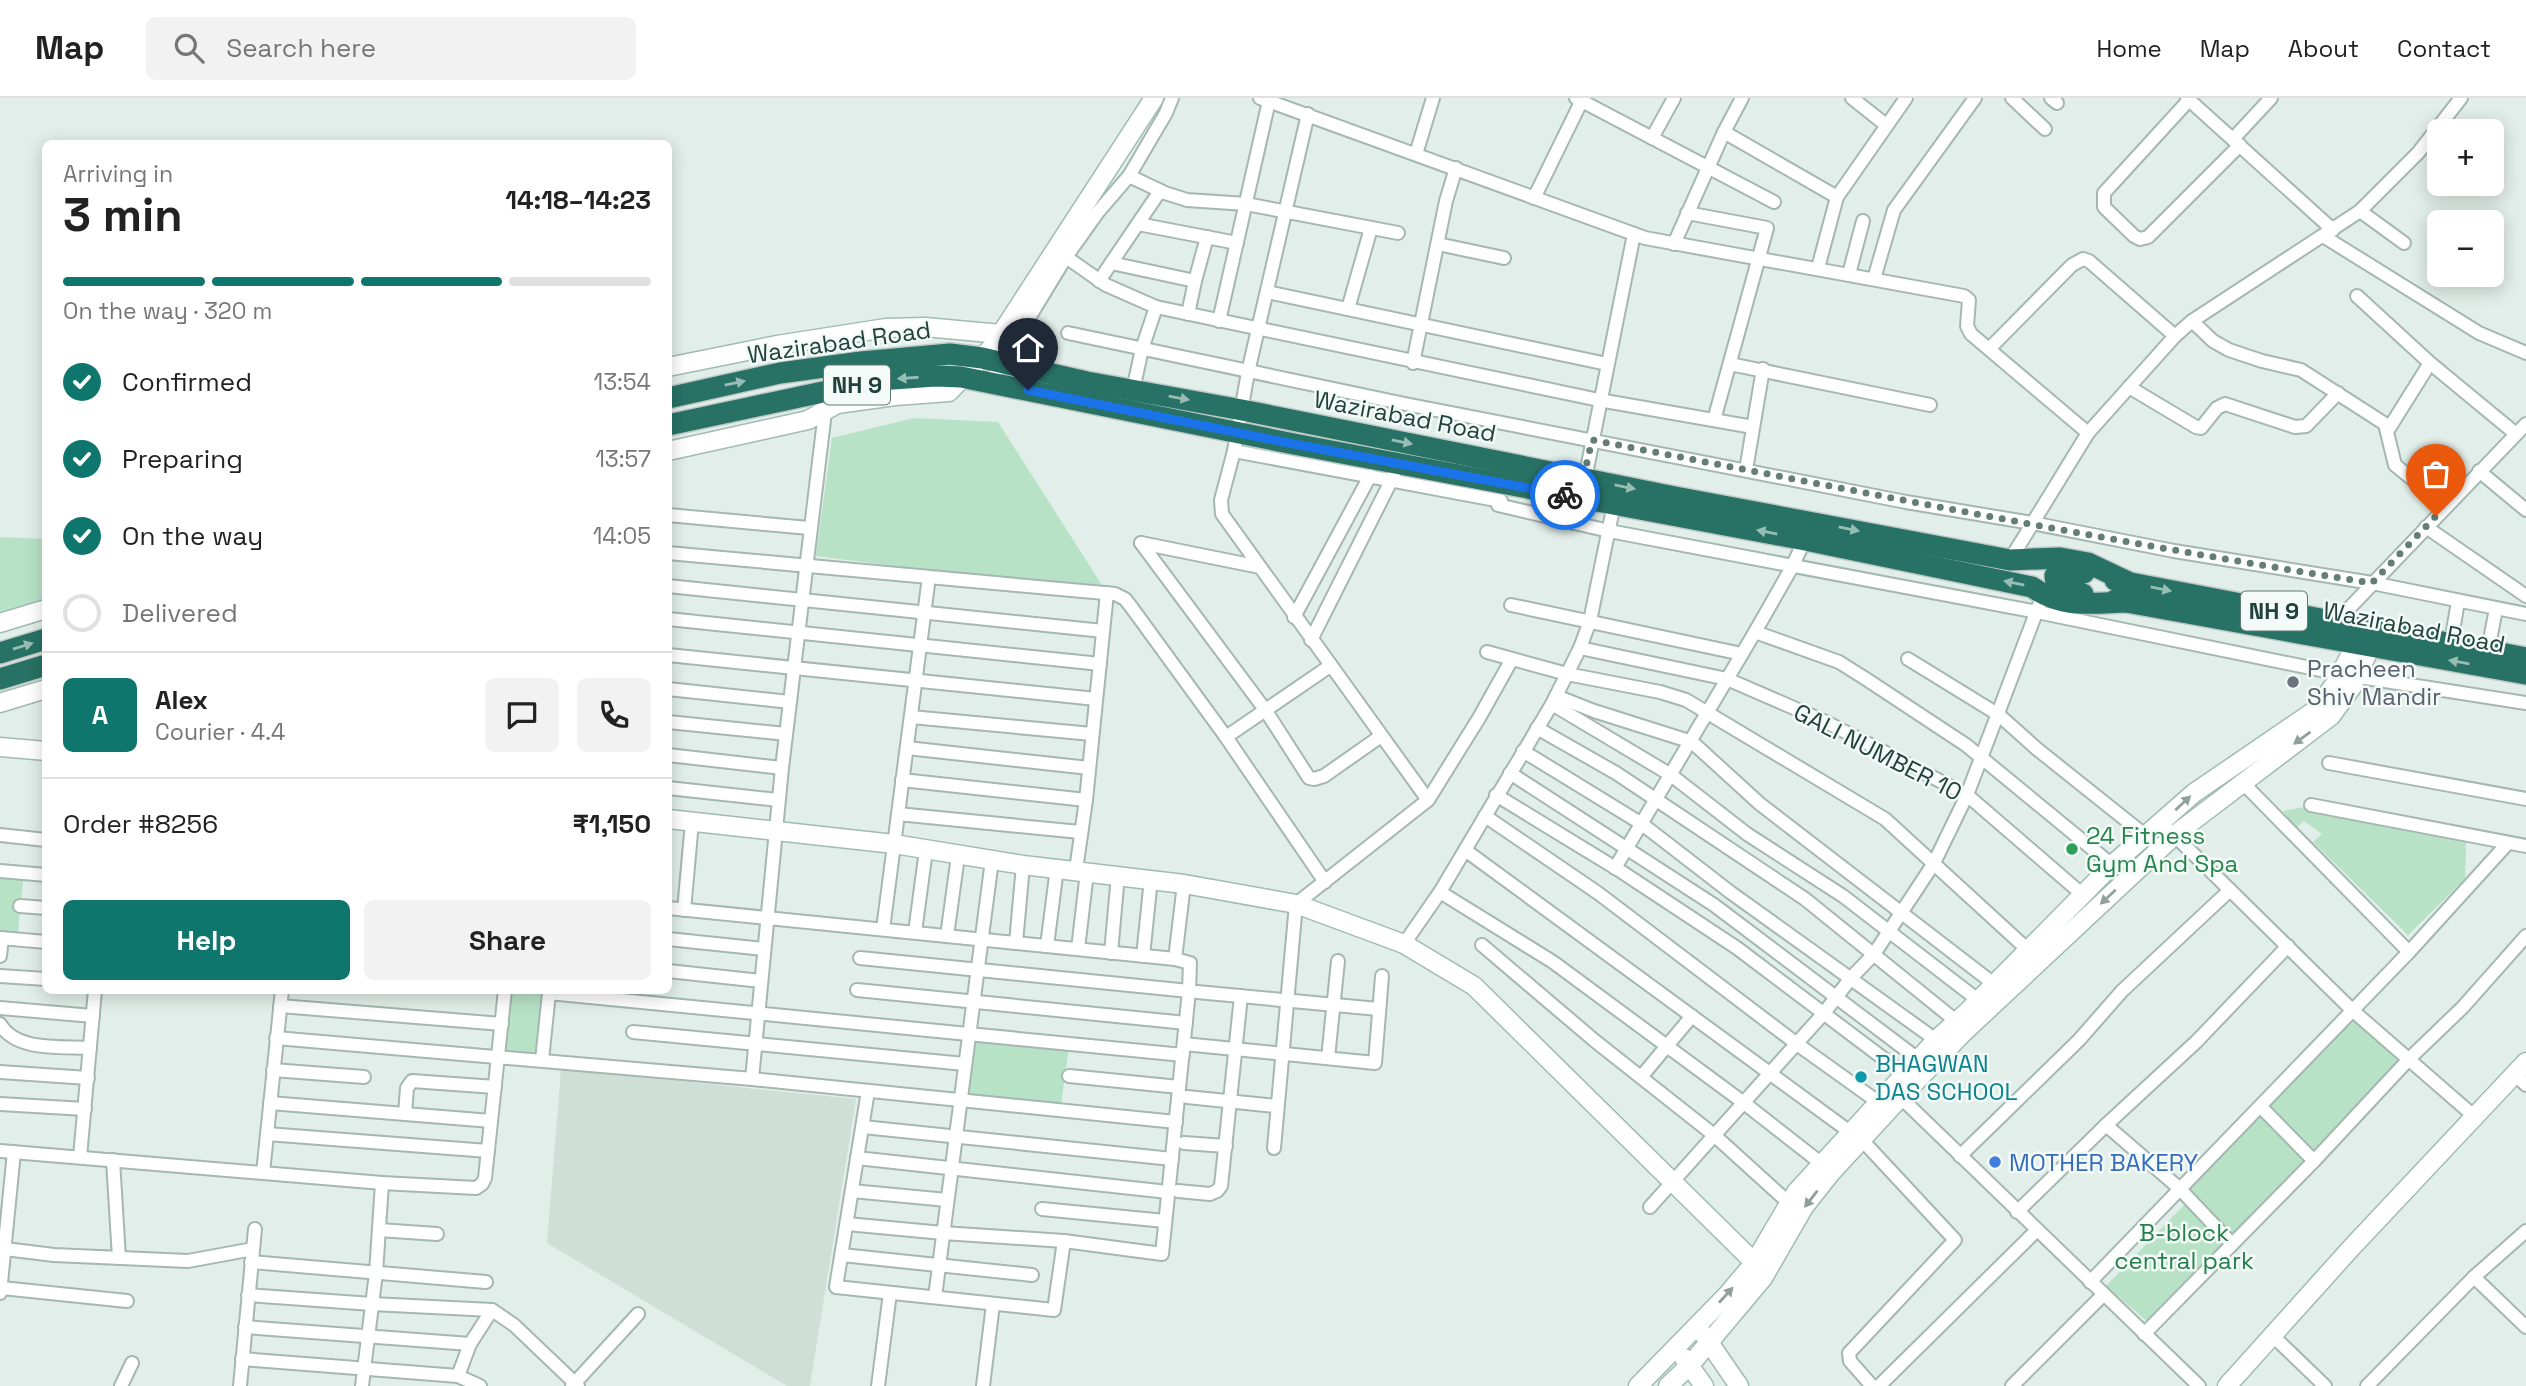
<!DOCTYPE html>
<meta charset="utf-8">
<style>
body{margin:0;font-family:"Space Grotesk",sans-serif;background:#f2f2f2;color:#222;height:100vh;display:flex;flex-direction:column;font-size:26px;white-space:nowrap}
*{box-sizing:border-box;margin:0}
p{font-size:23px;color:#767676}
.icon{flex:none;width:38px;height:38px;fill:none;stroke:currentColor;stroke-width:2;stroke-linecap:round;stroke-linejoin:round}
.map{position:relative;flex:1;overflow:hidden}
.drawer{position:absolute;left:42px;top:42px;width:630px;height:854px;display:flex;flex-direction:column;background:#fff;border-radius:10px;box-shadow:0 4px 18px #0003}
.drawer>*{flex:none}
.fabs{position:absolute;left:2427px;top:21px;display:grid;gap:14px}
.fabs a{display:grid;place-items:center;width:77px;height:77px;border-radius:10px;background:#fff;box-shadow:0 4px 18px #0003;font-size:35px}
.pin{position:absolute;display:grid;place-items:center;width:60px;height:60px;color:#fff;margin:-72px -30px;border-radius:50% 50% 50% 0;rotate:-45deg;box-shadow:0 0 7px #0007}
.pin .icon{rotate:45deg}
.courier{position:absolute;display:grid;place-items:center;width:70px;height:70px;margin:-35px;border:5px solid #1a73e8;border-radius:50%;background:#fff;color:#222;box-shadow:0 2px 9px #0007}
.summary em{font-style:normal;font-weight:700}
.summary div{display:flex;flex-direction:column-reverse}
.summary{display:flex;align-items:center;justify-content:space-between;height:119px;padding:0 21px}
h1{font-size:46px;font-weight:700;line-height:52px}
.bar{display:grid;grid-template-columns:repeat(4,1fr);gap:10px 7px;align-content:center;height:84px;padding:0 21px}
.bar i{height:9px;border-radius:5px;background:#e0e0e0}
.bar .current{background:#0f766e}
.bar p{grid-column:span 4}
.line{display:flex;align-items:center;gap:18px;padding:0 21px;border-top:2px solid #e0e0e0}
.line div{flex:1}
.round{display:grid;place-items:center;flex:none;width:74px;height:74px;border-radius:10px;background:#f2f2f2}
ol{padding:0 21px;list-style:none}
li{display:flex;align-items:center;gap:21px;height:77px}
li p{margin-inline-start:auto}
li .icon{padding:7px;border-radius:50%;background:#0f766e;color:#fff;stroke-width:4}
li:last-child{color:#767676}
li i{width:38px;height:38px;border:4px solid #e0e0e0;border-radius:50%}
.primary-button{display:flex;gap:14px;margin-top:auto;padding:14px 21px}
.primary-button a{flex:1;height:80px;border-radius:10px;background:#0f766e;color:#fff;font-size:28px;font-weight:700;line-height:80px;text-align:center}
.primary-button a+a{background:#f2f2f2;color:#222}
header{display:flex;align-items:center;gap:42px;box-sizing:border-box;height:98px;padding:0 35px;background:#fff;border-bottom:2px solid #e0e0e0}
header strong{font-size:33px}
nav{display:flex;gap:38px;margin-inline-start:auto;font-size:24px}
.search{width:490px;height:63px;background:#f2f2f2;display:flex;align-items:center;gap:18px;box-sizing:border-box;padding:0 24px;border-radius:10px;color:#767676;font-size:26px}
.map>svg:first-child{display:block}
</style>
<header>
<strong>Map</strong>
<div class="search"><svg class="icon" aria-label="search" viewBox="0 0 24 24"><circle cx="10" cy="10" r="6"/><path d="M15 15l6 6"/></svg>Search here</div>
<nav><a>Home</a><a>Map</a><a>About</a><a>Contact</a></nav>
</header>
<div class="map">
<svg width="2526" height="1288" viewBox="0 0 2526 1288">
<rect width="100%" height="100%" fill="#e2eee9"/>
<path fill="#d0ded8" d="M561,971l295,30 -46,287h-23l-240,-143z"/>
<g fill="#b8e2c5">
<path d="M914,320l84,4 109,171 -291,-37 16,-118z"/>
<path d="M0,439l46,2 -1,60 -45,16z"/>
<path d="M2304,709l162,35 -1,37 -57,56 -95,-93 9,-8 -18,-13 -8,7 -13,-17z"/>
<path d="M0,773l24,2 -7,67 -17,-2z"/>
<path d="M505,893h44l-7,69 -44,-5z"/>
<path d="M2352,914l55,46 -93,98 -49,-48z"/>
<path d="M976,941l93,8 -9,66 -92,-10z"/>
<path d="M2261,1015l47,49 -75,76 -44,-49z"/>
<path d="M2187,1104l40,42 -79,78 -42,-36z"/>
</g>
<g fill="none" stroke-linecap="round" stroke-linejoin="round">
<defs>
<g id="street">
<path d="M1260,0l385,140 319,58 5,4 -2,26 4,8 117,99"/>
<path d="M1576,0l198,104"/>
<path d="M1852,0l34,27"/>
<path d="M2012,0l33,31"/>
<path d="M2051,0l6,5"/>
<path d="M2187,0l146,132"/>
<path d="M2189,2l-85,93v14l30,29 6,3 8,-2 92,-92"/>
<path d="M1308,16l-60,258 -14,79 -13,49 1,14 206,286"/>
<path d="M1724,34l113,65"/>
<path d="M1652,40l22,-40"/>
<path d="M2233,41l38,-41"/>
<path d="M1416,56l17,-56"/>
<path d="M1129,78l36,17 22,7 59,4 152,29"/>
<path d="M1534,100l49,-100"/>
<path d="M2360,113l44,32"/>
<path d="M1687,115l80,15 -53,192"/>
<path d="M1138,126l99,19"/>
<path d="M2323,138l156,97 47,20"/>
<path d="M1438,146l66,14"/>
<path d="M1674,146l50,-112 18,-34"/>
<path d="M1066,159l40,28 50,22 443,93 154,27"/>
<path d="M1111,165l84,18 12,-44"/>
<path d="M1818,170l19,-71 69,-99"/>
<path d="M1849,176l14,-53"/>
<path d="M1874,181l20,-69 81,-112"/>
<path d="M1099,183l61,-90"/>
<path d="M1267,194l340,72"/>
<path d="M2357,198l73,67 86,71"/>
<path d="M1348,211l23,-81"/>
<path d="M1188,216l7,-33"/>
<path d="M1219,223l50,-220"/>
<path d="M2192,223l21,20 16,9 33,11 39,9 84,54 10,41 51,41"/>
<path d="M1068,235l337,71 501,98 126,21 142,28 198,32 154,31"/>
<path d="M1990,250l82,-83 11,-6 6,2 86,75"/>
<path d="M1413,265l33,-162 10,-33"/>
<path d="M1730,266l200,41"/>
<path d="M990,284l76,-125 32,-45 31,-36 37,-63 6,-15"/>
<path d="M2129,289l67,40 5,1 16,-20 8,-4 70,23 11,-1 32,-33"/>
<path d="M1133,292l9,-41 14,-42"/>
<path d="M2388,332l42,-67"/>
<path d="M1234,353l267,50 -3,4 111,26 428,81 303,62 186,29"/>
<path d="M1746,372l17,-101"/>
<path d="M2479,373l47,39"/>
<path d="M668,417l141,13"/>
<path d="M1573,425l12,-44 49,-245"/>
<path d="M2426,429l100,69"/>
<path d="M1141,445l125,168 43,67 5,1 10,-3 57,-40"/>
<path d="M1141,445l119,24"/>
<path d="M668,455l447,41 10,5 7,9 94,129 99,145"/>
<path d="M2010,462l78,-127 87,-97 17,-15 168,-110 58,-58 43,-55"/>
<path d="M668,488l435,45"/>
<path d="M1511,507l231,49"/>
<path d="M1294,519l76,-141"/>
<path d="M668,521l432,45"/>
<path d="M2335,525l191,-199"/>
<path d="M1755,534l84,30 27,17 100,66 146,120"/>
<path d="M1311,542l83,-165"/>
<path d="M2451,545l7,-42"/>
<path d="M1580,550l147,31 99,43 141,73 116,100"/>
<path d="M2488,552l8,-41"/>
<path d="M1487,554l80,22 93,18 26,8 199,119 143,131"/>
<path d="M668,557l428,44"/>
<path d="M1908,561l91,56 38,34 109,87"/>
<path d="M668,591l122,13"/>
<path d="M1556,598l38,15 98,31 68,62 234,180"/>
<path d="M1552,606l119,71 76,59 96,62 135,104"/>
<path d="M911,619l181,17"/>
<path d="M668,624l118,12"/>
<path d="M1537,630l79,45 189,126 151,122"/>
<path d="M1226,639l104,-71"/>
<path d="M907,650l182,20"/>
<path d="M1523,653l119,73 88,68 206,148"/>
<path d="M668,657l114,13"/>
<path d="M2329,665l197,36"/>
<path d="M1510,675l204,132 204,154"/>
<path d="M902,682l184,20"/>
<path d="M2242,684l167,170"/>
<path d="M668,690l110,12"/>
<path d="M1496,697l126,77 115,76 167,126"/>
<path d="M2311,707l215,41"/>
<path d="M898,716l182,18"/>
<path d="M1485,718l113,77 199,151 81,58"/>
<path d="M2169,732l183,180 123,107"/>
<path d="M0,737l46,5"/>
<path d="M1465,752l385,282"/>
<path d="M1615,770l140,-236 37,-65 15,-32"/>
<path d="M1076,772l10,-70 21,-207"/>
<path d="M0,773l46,4"/>
<path d="M1440,794l113,70 191,141 78,61"/>
<path d="M20,808l26,2"/>
<path d="M668,810l507,51 15,4 -1,28 -27,263 -98,-13 -121,-8 -96,-9"/>
<path d="M684,812l8,-88"/>
<path d="M883,831l46,-352"/>
<path d="M915,834l11,-82"/>
<path d="M947,838l11,-80"/>
<path d="M0,840l46,4"/>
<path d="M668,841l96,10"/>
<path d="M1016,845l7,-78"/>
<path d="M1404,846l36,-52 112,-188 28,-56 10,-27 24,-117"/>
<path d="M1482,847l113,96 119,94 75,68"/>
<path d="M1047,848l10,-78"/>
<path d="M1078,851l9,-77"/>
<path d="M1111,855l7,-78"/>
<path d="M0,858l2,-18"/>
<path d="M1143,858l8,-77"/>
<path d="M860,860l329,33"/>
<path d="M1175,861l9,-75"/>
<path d="M668,873l93,10"/>
<path d="M0,878l46,3"/>
<path d="M857,892l329,33"/>
<path d="M1197,894l181,17"/>
<path d="M280,908l222,18"/>
<path d="M0,910l93,8"/>
<path d="M0,926c16,28 62,22 90,24"/>
<path d="M633,934l332,32"/>
<path d="M276,940l476,41 424,43"/>
<path d="M1184,946l191,19 7,-87"/>
<path d="M1328,960l10,-97"/>
<path d="M542,962l7,-67 634,62"/>
<path d="M273,972l91,7"/>
<path d="M0,974l88,6"/>
<path d="M2515,976l11,11"/>
<path d="M1069,978l110,11"/>
<path d="M1641,979l51,-61"/>
<path d="M752,981l30,-311 43,-356"/>
<path d="M868,993l-32,196 218,23 10,-69"/>
<path d="M1896,995l303,293"/>
<path d="M1187,999l89,9"/>
<path d="M270,1005l221,18"/>
<path d="M0,1006l85,5"/>
<path d="M2261,1009l53,54"/>
<path d="M405,1016l2,-26 5,-7 83,6"/>
<path d="M2106,1027l73,63 53,56"/>
<path d="M863,1029l309,32"/>
<path d="M267,1036l221,17"/>
<path d="M1862,1042l93,100 -106,113 1,8 22,25"/>
<path d="M1184,1045l42,3"/>
<path d="M1274,1050l22,-244 132,-104 51,-82 33,-59"/>
<path d="M0,1053l382,32 94,5 6,-4 3,-6 20,-188"/>
<path d="M1960,1058l119,-116 43,-49 108,-101"/>
<path d="M80,1059l15,-167"/>
<path d="M857,1060l311,34"/>
<path d="M113,1062l6,98"/>
<path d="M263,1075l19,-183"/>
<path d="M852,1093l95,9"/>
<path d="M1178,1093l32,3 7,-3 4,-5 20,-190"/>
<path d="M1650,1109l174,-194 27,-35 23,-24 60,-91 33,-68 72,-190"/>
<path d="M1042,1111l123,12"/>
<path d="M2017,1114l89,-87 90,-83 92,-96"/>
<path d="M379,1132l58,4"/>
<path d="M5,1151l49,6 134,6 65,-12"/>
<path d="M842,1157l190,20"/>
<path d="M251,1164l235,20"/>
<path d="M2474,1179l52,50"/>
<path d="M2090,1184l319,-330 99,-109"/>
<path d="M2,1190l125,13"/>
<path d="M0,1195l14,-141"/>
<path d="M248,1197l124,9 120,6 22,15 64,61"/>
<path d="M935,1199l57,-437"/>
<path d="M245,1229l225,17"/>
<path d="M2144,1236l170,-173 96,-103 53,-51 63,-71"/>
<path d="M2272,1237l53,51"/>
<path d="M242,1261l216,17 22,10"/>
<path d="M458,1278l12,-32 22,-34"/>
<path d="M121,1288l11,-23"/>
<path d="M240,1288l15,-157"/>
<path d="M362,1288l14,-113 6,-90"/>
<path d="M572,1288l66,-72"/>
<path d="M878,1288l12,-93"/>
<path d="M983,1288l10,-82"/>
<path d="M1879,1288l158,-156"/>
<path d="M2012,1288l91,-91"/>
<path d="M2367,1288l107,-109 52,-46"/>
</g>
<g id="secondary">
<path d="M668,269l109,-22 109,-17 39,-1 76,7"/>
<path d="M837,306l58,-8 54,-4 44,-46 161,-248"/>
<path d="M668,353l140,-31 29,-16 3,-9"/>
<path d="M0,525l46,-14"/>
<path d="M0,605l46,-14"/>
<path d="M0,649l46,4"/>
<path d="M668,721l226,25 129,21 161,19 112,20 108,40 70,42 291,287"/>
<path d="M1704,1237l35,51"/>
<path d="M1684,1260l20,28"/>
<path d="M1638,1288l89,-91 27,-32 42,-71 140,-152 30,-27 146,-148 82,-72 120,-82 21,-27 22,-42"/>
<path d="M1668,1288l22,-21 73,-87 41,-71 26,-33 70,-76 64,-66 213,-199 154,-117 21,-29 19,-41"/>
<path d="M2227,1288l125,-139 174,-185"/>
</g>
<g id="highway">
<path d="M668,300l112,-25 81,-11 89,-8 32,4 105,24 155,28 433,87 335,63 50,-2 28,5 40,19"/>
<path d="M668,327l211,-45 56,-4 26,1 333,67 511,96 227,47c31,22 59,16 94,15"/>
<path d="M2115,482l411,78"/>
<path d="M2083,496l-21,-5 -6,-6 -1,-7 7,-5 22,2"/>
<path d="M2115,502l411,74"/>
<path d="M0,555l46,-14"/>
<path d="M0,581l46,-14"/>
</g>
</defs>
<use href="#street" stroke="#a4b7b1" stroke-width="16"/>
<use href="#secondary" stroke="#9fbbb2" stroke-width="21"/>
<use href="#highway" stroke="#c1cac8" stroke-width="24"/>
<use href="#street" stroke="#fff" stroke-width="12"/>
<use href="#secondary" stroke="#fff" stroke-width="18"/>
<use href="#highway" stroke="#287265" stroke-width="21"/>
</g>
<defs><path id="oneway-solid" d="M-6-.8H1V-3.2L6.5 0L1 3.2V.8H-6Z" transform="scale(1.75)"/></defs>
<g fill="#98bdb5">
<use href="#oneway-solid" transform="translate(908 280) rotate(176)"/>
<use href="#oneway-solid" transform="translate(735 285) rotate(-12)"/>
<use href="#oneway-solid" transform="translate(1179 300) rotate(10)"/>
<use href="#oneway-solid" transform="translate(1402 344) rotate(11)"/>
<use href="#oneway-solid" transform="translate(1625 389) rotate(11)"/>
<use href="#oneway-solid" transform="translate(1849 431) rotate(11)"/>
<use href="#oneway-solid" transform="translate(1767 434) rotate(-169)"/>
<use href="#oneway-solid" transform="translate(2014 485) rotate(-168)"/>
<use href="#oneway-solid" transform="translate(2161 491) rotate(11)"/>
<use href="#oneway-solid" transform="translate(23 548) rotate(-17)"/>
<use href="#oneway-solid" transform="translate(2459 564) rotate(-170)"/>
</g>
<g fill="#90a09c">
<use href="#oneway-solid" transform="translate(2302 640) rotate(144)"/>
<use href="#oneway-solid" transform="translate(2183 705) rotate(-43)"/>
<use href="#oneway-solid" transform="translate(2108 799) rotate(137)"/>
<use href="#oneway-solid" transform="translate(1811 1101) rotate(128)"/>
<use href="#oneway-solid" transform="translate(1726 1197) rotate(-48)"/>
</g>
<g fill="none" stroke-linecap="round" stroke-linejoin="round">
<path stroke="#647e77" stroke-width="7" stroke-dasharray="0 12.6" d="M1565,397l14,3 13,-58c260,50 518,102 780,143l64,-67"/>
<path stroke="#1a73e8" stroke-width="9" d="M1028,292l266,54 271,51"/>
</g>
<circle fill="#6b7280" stroke="#f3faf7" stroke-width="2.5" cx="2293" cy="584" r="7"/>
<circle fill="#2e9e5b" stroke="#f3faf7" stroke-width="2.5" cx="2072" cy="751" r="7"/>
<circle fill="#0f9aa8" stroke="#f3faf7" stroke-width="2.5" cx="1861" cy="979" r="7"/>
<circle fill="#3f7fe0" stroke="#f3faf7" stroke-width="2.5" cx="1995" cy="1064" r="7"/>
<g text-anchor="middle" dominant-baseline="central" stroke-width="5" stroke-linejoin="round" paint-order="stroke">
<g fill="#f3faf7" stroke="#5f7973" stroke-width="2">
<rect x="824" y="267.5" width="66" height="39" rx="5"/>
<rect x="2241" y="493.5" width="66" height="39" rx="5"/>
</g>
<g font-size="23" font-weight="bold" fill="#20423a">
<text x="857" y="287">NH 9</text>
<text x="2274" y="513">NH 9</text>
</g>
<g font-size="24" fill="#20423a" stroke="#f3faf7">
<text transform="translate(839 244) rotate(-8)">Wazirabad Road</text>
<text transform="translate(1405 318) rotate(11)">Wazirabad Road</text>
<text transform="translate(2414 529) rotate(11)">Wazirabad Road</text>
<text transform="translate(1878 654) rotate(27)">GALI NUMBER 10</text>
</g>
<g font-size="24" fill="#5b616d" stroke="#f3faf7" text-anchor="start">
<text x="2307" y="570">Pracheen<tspan x="2307" dy="28">Shiv Mandir</tspan></text>
</g>
<g font-size="24" fill="#27864d" stroke="#f3faf7" text-anchor="start">
<text x="2086" y="737">24 Fitness<tspan x="2086" dy="28">Gym And Spa</tspan></text>
</g>
<g font-size="24" fill="#0d838f" stroke="#f3faf7" text-anchor="start">
<text x="1875" y="965">BHAGWAN<tspan x="1875" dy="28">DAS SCHOOL</tspan></text>
</g>
<g font-size="24" fill="#366cbe" stroke="#f3faf7" text-anchor="start">
<text x="2009" y="1064">MOTHER BAKERY</text>
</g>
<g font-size="24" fill="#257e4b" stroke="#f3faf7">
<text x="2184" y="1134">B-block<tspan x="2184" dy="28">central park</tspan></text>
</g>
</g>
</svg>
<div class="fabs">
<a>+</a>
<a>−</a>
</div>
<div class="pin" style="left:2436px;top:418px;background:#ea580c"><svg class="icon" aria-label="bag" viewBox="0 0 24 24"><path d="M5 8h14l-1 12H6zM9 8a3 3 0 0 1 6 0"/></svg></div>
<div class="pin" style="left:1028px;top:292px;background:#1f2937"><svg class="icon" aria-label="home" viewBox="0 0 24 24"><path d="M3 11l9-7 9 7M6 9v11h12V9"/></svg></div>
<div class="courier" style="left:1565px;top:397px"><svg class="icon" aria-label="bike" viewBox="0 0 24 24"><circle cx="6" cy="16" r="4"/><circle cx="18" cy="16" r="4"/><path d="M6 16l4-8h5l3 8M10 8l3 8H6M13 5h3"/></svg></div>
<section class="drawer">
<div class="summary"><div><h1>3 min</h1><p>Arriving in</p></div><em>14:18–14:23</em></div>
<div class="bar"><i class="current"></i><i class="current"></i><i class="current"></i><i></i><p>On the way · 320 m</p></div>
<ol>
<li><svg class="icon" aria-label="check" viewBox="0 0 24 24"><path d="M5 12l5 5 9-10"/></svg>Confirmed<p>13:54</p></li>
<li><svg class="icon" aria-label="check" viewBox="0 0 24 24"><path d="M5 12l5 5 9-10"/></svg>Preparing<p>13:57</p></li>
<li><svg class="icon" aria-label="check" viewBox="0 0 24 24"><path d="M5 12l5 5 9-10"/></svg>On the way<p>14:05</p></li>
<li><i></i>Delivered</li>
</ol>
<div class="line" style="height:126px"><b class="round" style="background:#0f766e;color:#fff">A</b><div><b>Alex</b><p>Courier · 4.4</p></div><a class="round"><svg class="icon" aria-label="chat" viewBox="0 0 24 24"><path d="M4 5h16v11H9l-5 4z"/></svg></a><a class="round"><svg class="icon" aria-label="phone" viewBox="0 0 24 24"><path d="M5 4h4l2 5-3 2q2 4 5 5l2-3 5 2v4C11 20 4 13 5 4z"/></svg></a></div>
<div class="line" style="height:91px"><div>Order #8256</div><b>₹1,150</b></div>
<div class="primary-button"><a>Help</a><a>Share</a></div>
</section>
</div>
